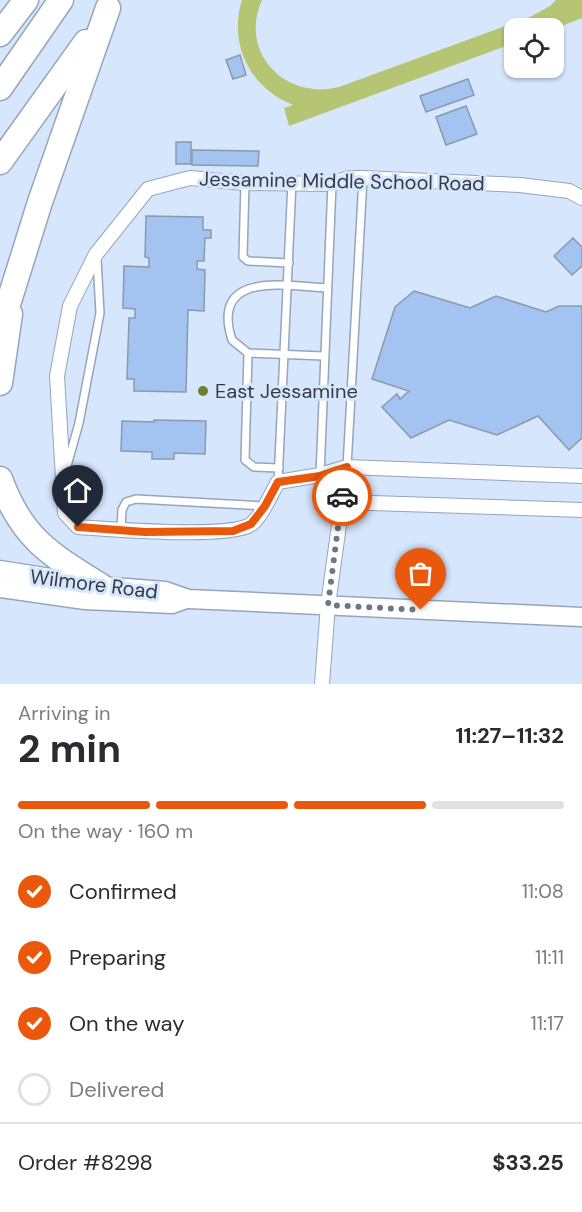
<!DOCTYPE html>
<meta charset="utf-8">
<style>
body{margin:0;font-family:"DM Sans",sans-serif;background:#f2f2f3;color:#2b2b33;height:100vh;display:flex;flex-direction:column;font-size:22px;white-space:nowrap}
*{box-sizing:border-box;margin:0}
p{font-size:20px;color:#7c7c81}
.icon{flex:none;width:33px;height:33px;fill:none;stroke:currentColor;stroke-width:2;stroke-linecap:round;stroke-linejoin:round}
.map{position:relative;height:684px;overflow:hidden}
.details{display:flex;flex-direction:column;background:#fff;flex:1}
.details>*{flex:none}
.fabs{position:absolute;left:504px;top:18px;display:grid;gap:12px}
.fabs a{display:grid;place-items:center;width:60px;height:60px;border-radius:12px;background:#fff;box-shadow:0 2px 4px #0004;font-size:30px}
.pin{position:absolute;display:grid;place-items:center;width:51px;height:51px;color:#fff;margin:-62px -26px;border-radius:50% 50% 50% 0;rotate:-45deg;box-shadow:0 0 6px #0007}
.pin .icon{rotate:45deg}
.courier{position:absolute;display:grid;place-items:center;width:60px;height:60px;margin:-30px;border:4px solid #ea580c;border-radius:50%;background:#fff;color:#222;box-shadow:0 2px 8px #0007}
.head em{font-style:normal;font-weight:700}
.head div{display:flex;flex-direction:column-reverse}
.head{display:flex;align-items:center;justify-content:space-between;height:102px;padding:0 18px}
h1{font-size:39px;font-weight:700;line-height:45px}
.bar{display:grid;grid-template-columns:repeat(4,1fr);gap:9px 6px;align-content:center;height:72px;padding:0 18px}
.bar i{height:8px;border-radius:4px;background:#e1e1e2}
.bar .active{background:#ea580c}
.bar p{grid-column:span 4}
.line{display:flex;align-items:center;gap:15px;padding:0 18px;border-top:2px solid #e1e1e2}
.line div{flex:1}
ol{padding:0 18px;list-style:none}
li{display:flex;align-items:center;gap:18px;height:66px}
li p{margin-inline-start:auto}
li .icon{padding:6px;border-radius:50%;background:#ea580c;color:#fff;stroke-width:4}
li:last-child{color:#7c7c81}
li i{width:33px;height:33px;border:3px solid #e1e1e2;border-radius:50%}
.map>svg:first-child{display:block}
</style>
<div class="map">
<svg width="582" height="684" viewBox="0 0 582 684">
<rect width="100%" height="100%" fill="#d6e6fc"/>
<path fill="#b6c574" d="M242,0h20c-24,53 24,101 77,87l191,-70 20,-11 6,-6h26v18l-28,11 -40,-1v15l-225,83 -5,-18 9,-3c-43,-17 -65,-61 -51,-105z"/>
<g fill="#a3c4f1" stroke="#8a99ad" stroke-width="1.5">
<path d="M240,55l6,20 -13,4 -7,-19z"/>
<path d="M468,79l6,16 -48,17 -6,-16z"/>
<path d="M466,106l11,28 -31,11 -10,-28z"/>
<rect x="176" y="142" width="15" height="22"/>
<path d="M192,150l67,1 -1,15 -66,-1z"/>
<path d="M146,216l57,1v13h8v8h-6l-1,23h-7v8l8,1 -1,41 -16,-1 -2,82 -52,-1v-12h-7l2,-61h6v-9l-12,-1 1,-42 25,1v-9l-4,-1z"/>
<path d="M573,238l9,9v19l-10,9 -18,-19z"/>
<path d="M414,291l56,17 26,-12 50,16 13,-6h23v132l-13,12 -31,-34 -41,19 -48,-15 -38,18 -29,-31 15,-13 3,5 9,-8 -37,-12 23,-72z"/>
<path d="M154,420l52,1 -1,33 -31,-1v6h-22v-7l-31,-1 1,-30 32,1z"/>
</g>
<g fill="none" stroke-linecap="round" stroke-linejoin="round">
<defs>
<g id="lane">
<path d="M245,183l-2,74 5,4 41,2"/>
<path d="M248,353l-3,107 9,7 25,1"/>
<path d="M324,356l-76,-3 -16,-13c-22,-70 54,-54 95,-52"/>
<path d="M67,466l12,-43 21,-110 -3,-54"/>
<path d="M347,467l16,-289"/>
<path d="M320,475l12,-291"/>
<path d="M278,482l14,-300"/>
<path d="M121,530l1,-20 4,-8 10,-3 129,7"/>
</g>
<g id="street">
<path d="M347,467l235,9"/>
<path d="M341,502l241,8"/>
<path d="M322,684l6,-79 19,-138 -27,8 -42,7c-7,12 -17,36 -28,43 -25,14 -139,4 -172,2l-13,-14 -8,-137 13,-70 26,-52 52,-65 42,-11 55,5 87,1 16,-6h15l157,7 49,6 13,7"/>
</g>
<g id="secondary">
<path d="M0,570l101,16 64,5 23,8 394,18"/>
<path d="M0,588l85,12 87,4 14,-5"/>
</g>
<g id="highway">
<path d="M0,34l26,-34"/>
<path d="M0,88l61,-88"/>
<path d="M0,162l86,-120"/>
<path d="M0,330l40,-128 68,-194"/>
<path d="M0,383l10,-69"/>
<path d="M0,479c22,60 50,75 101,107"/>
</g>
</defs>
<use href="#lane" stroke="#96a5ba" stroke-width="10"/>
<use href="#street" stroke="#96a5ba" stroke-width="16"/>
<use href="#secondary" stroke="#96a5ba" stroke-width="21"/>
<use href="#highway" stroke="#96a5ba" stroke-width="27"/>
<use href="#lane" stroke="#fff" stroke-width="7"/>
<use href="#street" stroke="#fff" stroke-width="14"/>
<use href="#secondary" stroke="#fff" stroke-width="18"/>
<use href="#highway" stroke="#fff" stroke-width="24"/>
</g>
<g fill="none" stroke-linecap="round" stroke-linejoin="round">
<path stroke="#6d7784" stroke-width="6" stroke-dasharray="0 10.8" d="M342,496l-14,109 93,5"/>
<path stroke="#ea580c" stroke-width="8" d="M78,527l67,5 88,-1 18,-7 14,-18 13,-24 42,-6 27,-9 -5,29"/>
</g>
<circle fill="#717e2b" stroke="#d6e6fc" stroke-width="2" cx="203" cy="391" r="6"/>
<g text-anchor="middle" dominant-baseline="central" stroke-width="6" stroke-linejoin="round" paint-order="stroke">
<g font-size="20" fill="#353b44" stroke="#d6e6fc">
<text transform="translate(342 181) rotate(1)">Jessamine Middle School Road</text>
<text transform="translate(94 584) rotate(7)">Wilmore Road</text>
</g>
<g font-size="20" fill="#353b44" stroke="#d6e6fc" text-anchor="start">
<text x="215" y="391">East Jessamine</text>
</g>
</g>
</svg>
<div class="fabs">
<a><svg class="icon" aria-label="locate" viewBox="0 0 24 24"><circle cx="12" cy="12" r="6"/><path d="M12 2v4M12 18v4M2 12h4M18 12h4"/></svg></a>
</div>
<div class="pin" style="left:421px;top:610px;background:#ea580c"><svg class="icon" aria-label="bag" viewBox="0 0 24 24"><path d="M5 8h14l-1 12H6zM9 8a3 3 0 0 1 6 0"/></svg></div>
<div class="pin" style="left:78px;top:527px;background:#1f2937"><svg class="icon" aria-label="home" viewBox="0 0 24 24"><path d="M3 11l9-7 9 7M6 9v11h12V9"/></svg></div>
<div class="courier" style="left:342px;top:496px"><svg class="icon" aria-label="car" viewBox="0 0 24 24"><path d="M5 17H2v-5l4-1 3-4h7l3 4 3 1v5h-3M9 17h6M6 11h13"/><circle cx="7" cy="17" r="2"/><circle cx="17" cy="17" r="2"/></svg></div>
</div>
<section class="details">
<div class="head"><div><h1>2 min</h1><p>Arriving in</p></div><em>11:27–11:32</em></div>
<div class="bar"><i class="active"></i><i class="active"></i><i class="active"></i><i></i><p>On the way · 160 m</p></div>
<ol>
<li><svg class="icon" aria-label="check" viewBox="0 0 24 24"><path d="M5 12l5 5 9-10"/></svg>Confirmed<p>11:08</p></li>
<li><svg class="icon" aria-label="check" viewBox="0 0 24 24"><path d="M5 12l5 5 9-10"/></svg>Preparing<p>11:11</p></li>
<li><svg class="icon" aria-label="check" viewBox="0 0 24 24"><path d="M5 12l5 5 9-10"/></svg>On the way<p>11:17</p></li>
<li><i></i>Delivered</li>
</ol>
<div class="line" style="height:78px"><div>Order #8298</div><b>$33.25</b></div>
</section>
